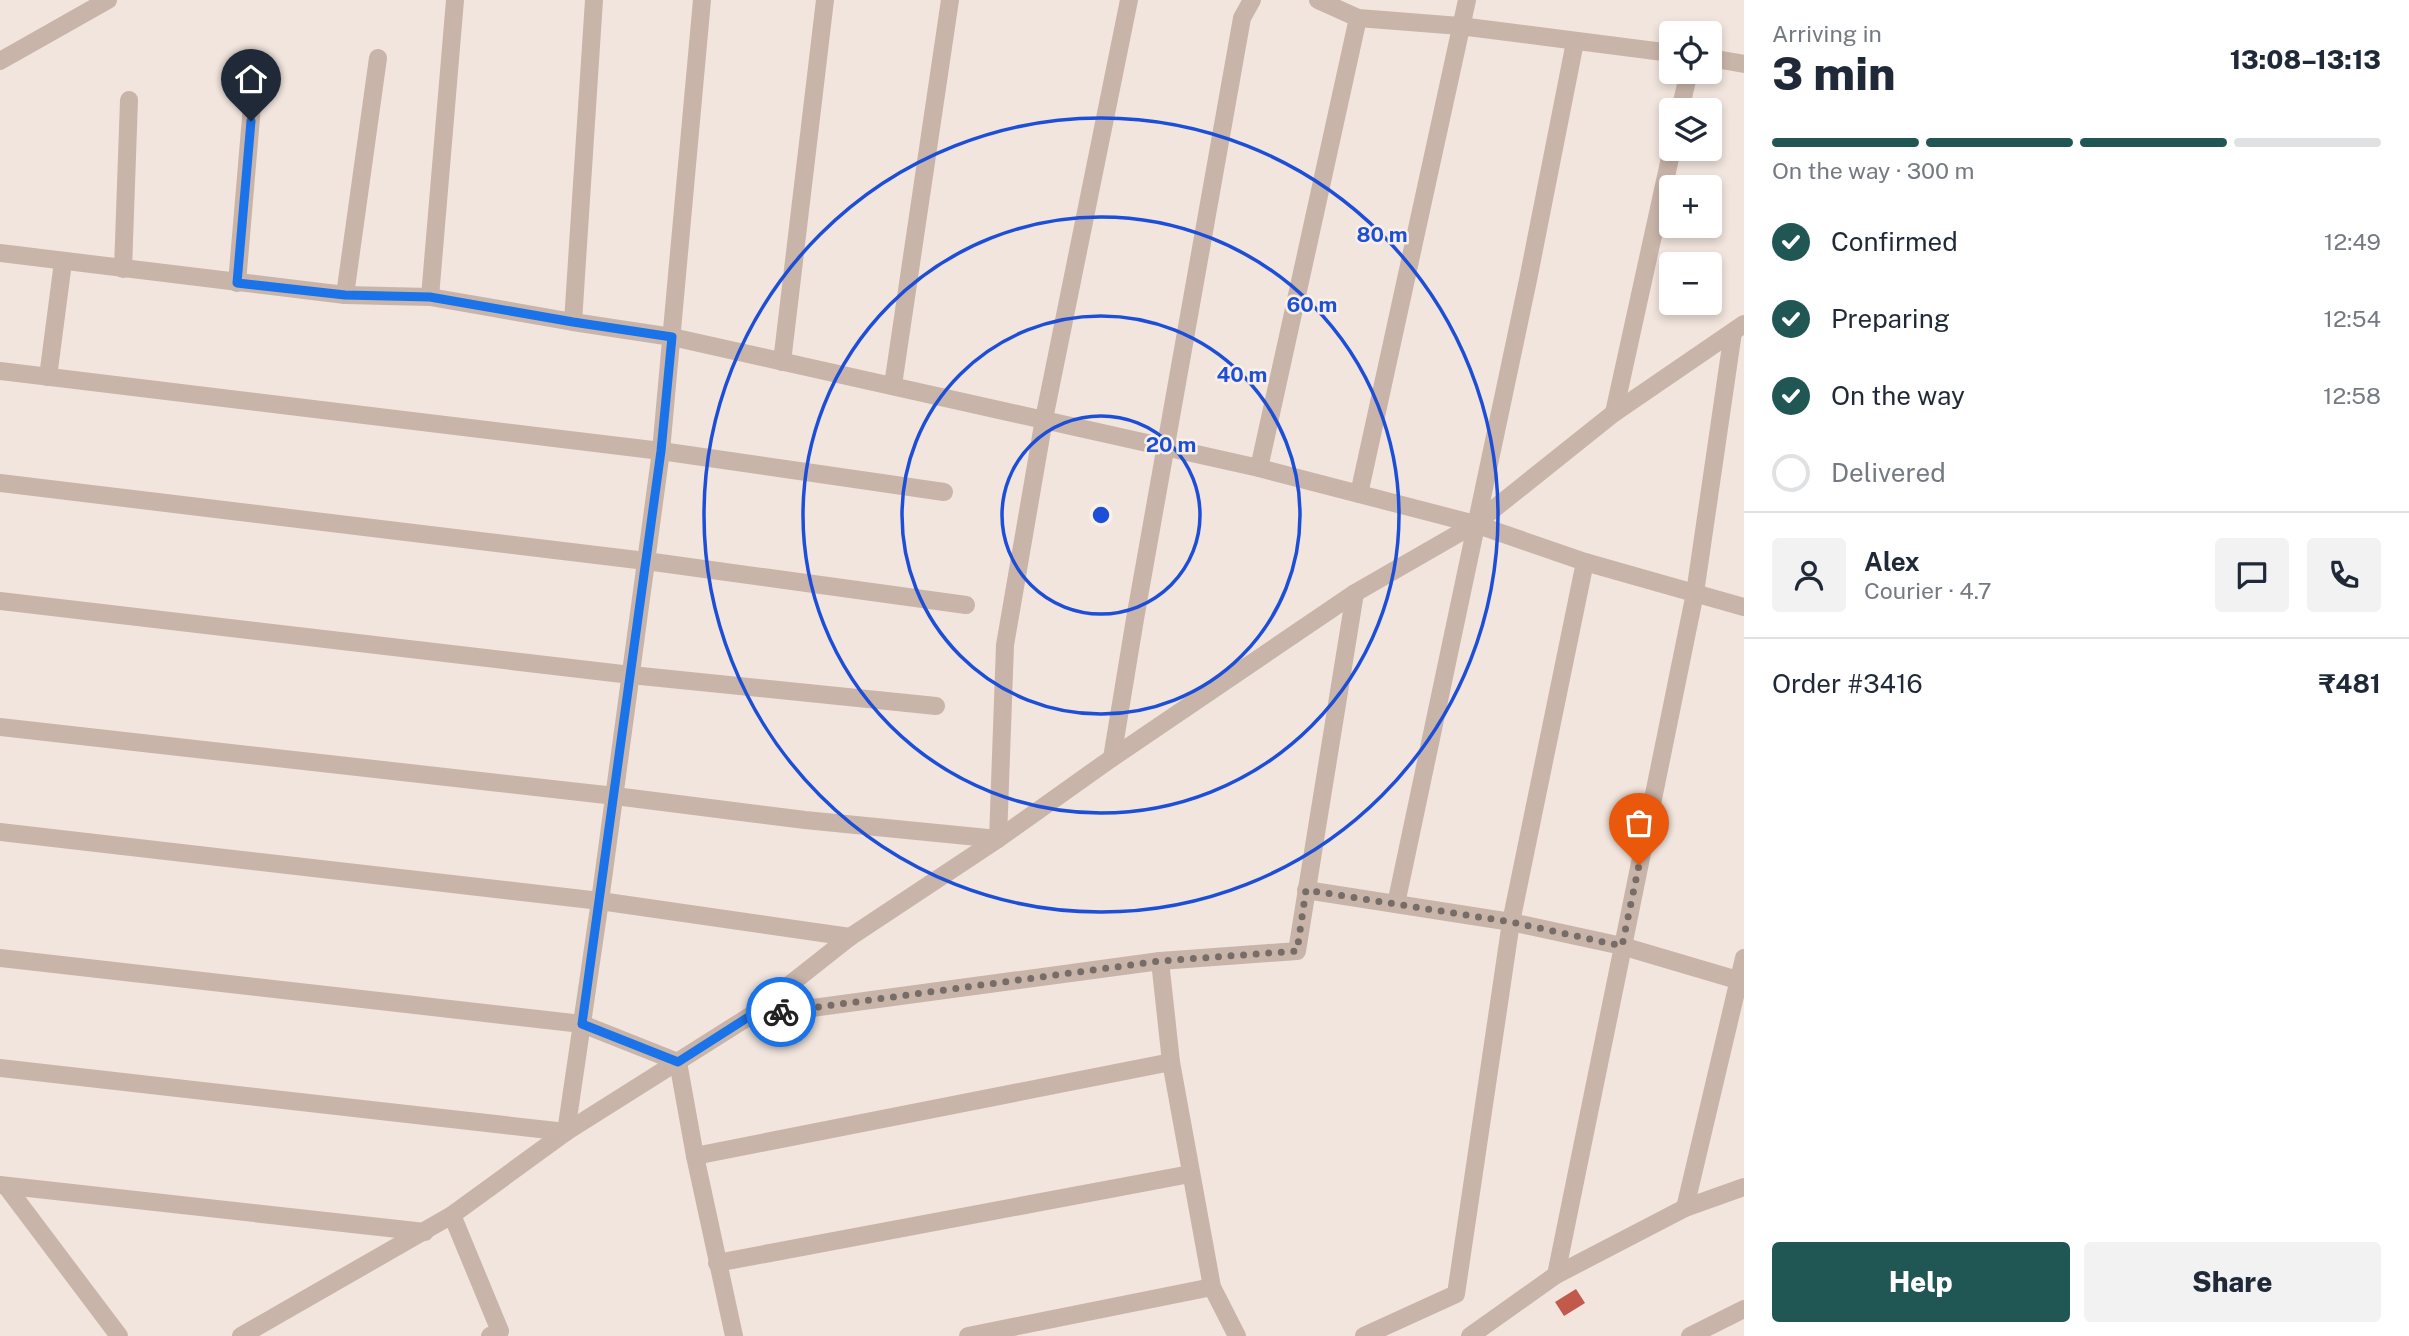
<!DOCTYPE html>
<meta charset="utf-8">
<style>
body{margin:0;font-family:"Public Sans",sans-serif;background:#f2f2f3;color:#1f2937;height:100vh;display:flex;flex-direction:column;font-size:26px;white-space:nowrap}
*{box-sizing:border-box;margin:0}
p{font-size:23px;color:#747a83}
.icon{flex:none;width:38px;height:38px;fill:none;stroke:currentColor;stroke-width:2;stroke-linecap:round;stroke-linejoin:round}
.map{position:relative;flex:1;overflow:hidden}
.details{display:flex;flex-direction:column;background:#fff;width:665px}
.details>*{flex:none}
.fabs{position:absolute;left:1659px;top:21px;display:grid;gap:14px}
.fabs a{display:grid;place-items:center;width:63px;height:63px;border-radius:7px;background:#fff;box-shadow:0 4px 10px #0003;font-size:35px}
.pin{position:absolute;display:grid;place-items:center;width:60px;height:60px;color:#fff;margin:-72px -30px;border-radius:50% 50% 50% 0;rotate:-45deg;box-shadow:0 0 7px #0007}
.pin .icon{rotate:45deg}
.courier{position:absolute;display:grid;place-items:center;width:70px;height:70px;margin:-35px;border:5px solid #1a73e8;border-radius:50%;background:#fff;color:#222;box-shadow:0 2px 9px #0007}
.headline em{font-style:normal;font-weight:800}
.headline div{display:flex;flex-direction:column-reverse}
.headline{display:flex;align-items:center;justify-content:space-between;height:119px;padding:0 28px}
h1{font-size:46px;font-weight:800;line-height:52px}
.bar{display:grid;grid-template-columns:repeat(4,1fr);gap:10px 7px;align-content:center;height:84px;padding:0 28px}
.bar i{height:9px;border-radius:5px;background:#e0e1e3}
.bar .on{background:#205754}
.bar p{grid-column:span 4}
.line{display:flex;align-items:center;gap:18px;padding:0 28px;border-top:2px solid #e0e1e3}
.line div{flex:1}
.round{display:grid;place-items:center;flex:none;width:74px;height:74px;border-radius:7px;background:#f2f2f3}
ol{padding:0 28px;list-style:none}
li{display:flex;align-items:center;gap:21px;height:77px}
li p{margin-inline-start:auto}
li .icon{padding:7px;border-radius:50%;background:#205754;color:#fff;stroke-width:4}
li:last-child{color:#747a83}
li i{width:38px;height:38px;border:4px solid #e0e1e3;border-radius:50%}
.button{display:flex;gap:14px;margin-top:auto;padding:14px 28px}
.button a{flex:1;height:80px;border-radius:7px;background:#205754;color:#fff;font-size:28px;font-weight:800;line-height:80px;text-align:center}
.button a+a{background:#f2f2f3;color:#1f2937}
main{display:flex;flex:1;min-height:0}
.map>svg:first-child{display:block}
</style>
<main>
<div class="map">
<svg width="1744" height="1336" viewBox="0 0 1744 1336">
<rect width="100%" height="100%" fill="#f1e5dd"/>
<path fill="#c15a4b" d="M1576,1289l9,14 -21,13 -9,-14z"/>
<g fill="none" stroke-linecap="round" stroke-linejoin="round">
<g stroke="#c9b4a9" stroke-width="18">
<path d="M1318,0l40,18 102,8 211,27"/>
<path d="M1710,58l34,6"/>
<path d="M0,61l108,-61"/>
<path d="M1680,110l9,-38"/>
<path d="M0,253l345,42 85,2 143,25 99,15 587,131 216,56 110,38 159,45"/>
<path d="M123,269l6,-169"/>
<path d="M237,283l16,-189"/>
<path d="M345,295l33,-237"/>
<path d="M430,297l25,-297"/>
<path d="M573,322l21,-322"/>
<path d="M782,362l43,-362"/>
<path d="M0,371l661,80 283,41"/>
<path d="M48,377l15,-115"/>
<path d="M893,385l57,-385"/>
<path d="M1614,413l58,-264"/>
<path d="M1259,468l99,-450"/>
<path d="M0,483l646,78 320,44"/>
<path d="M1359,494l108,-494"/>
<path d="M0,601l631,74 305,31"/>
<path d="M0,727l615,69 190,24 193,19 7,-194 39,-226 85,-419"/>
<path d="M1112,758l23,-139 107,-601 10,-18"/>
<path d="M0,832l600,69 250,36"/>
<path d="M1306,890l205,32 111,24 122,36"/>
<path d="M1396,904l132,-624 47,-238"/>
<path d="M0,958l582,66 96,38 17,94 39,180"/>
<path d="M1160,961l11,101 41,225 25,49"/>
<path d="M753,1016l407,-55 137,-10 58,-358"/>
<path d="M0,1068l566,64 34,-231 61,-450 41,-451"/>
<path d="M695,1156l476,-94"/>
<path d="M0,1185l425,47"/>
<path d="M6,1186l113,150"/>
<path d="M1685,1208l59,-250"/>
<path d="M452,1215l48,116 -10,5"/>
<path d="M717,1263l473,-89"/>
<path d="M1556,1275l139,-682 38,-261"/>
<path d="M241,1336l211,-121 114,-83 184,-116 100,-79 148,-98 114,-81 243,-165 120,-69 139,-111 130,-89"/>
<path d="M968,1336l244,-49"/>
<path d="M1364,1336l92,-42 55,-372 74,-360"/>
<path d="M1470,1336l86,-61 129,-67 59,-21"/>
<path d="M1690,1336l54,-27"/>
</g>
</g>
<g fill="none" stroke-linecap="round" stroke-linejoin="round">
<path stroke="#776d68" stroke-width="7" stroke-dasharray="0 12.6" d="M781,1012l379,-51 137,-10 9,-61 205,32 111,24 17,-81"/>
<path stroke="#1a73e8" stroke-width="9" d="M251,121l-14,162 108,12 85,2 143,25 99,15 -11,114 -79,573 96,38 72,-46 31,-4"/>
</g>
<g fill="none" stroke="#1d4ed8" stroke-width="3.5">
<circle cx="1101" cy="515" r="99"/>
<circle cx="1101" cy="515" r="199"/>
<circle cx="1101" cy="515" r="298"/>
<circle cx="1101" cy="515" r="397"/>
</g>
<circle cx="1101" cy="515" r="10" fill="#1d4ed8" stroke="#f9f0e9" stroke-width="3.5"/>
<g font-size="21" text-anchor="middle" font-weight="bold" fill="#1d4ed8" stroke="#f9f0e9" stroke-width="5" stroke-linejoin="round" paint-order="stroke">
<text x="1382" y="242">80 m</text>
<text x="1312" y="312">60 m</text>
<text x="1242" y="382">40 m</text>
<text x="1171" y="452">20 m</text>
</g>
</svg>
<div class="fabs">
<a><svg class="icon" aria-label="locate" viewBox="0 0 24 24"><circle cx="12" cy="12" r="6"/><path d="M12 2v4M12 18v4M2 12h4M18 12h4"/></svg></a>
<a><svg class="icon" aria-label="layers" viewBox="0 0 24 24"><path d="M12 4l9 5-9 5-9-5zM3 14l9 5 9-5"/></svg></a>
<a>+</a>
<a>−</a>
</div>
<div class="pin" style="left:1639px;top:865px;background:#ea580c"><svg class="icon" aria-label="bag" viewBox="0 0 24 24"><path d="M5 8h14l-1 12H6zM9 8a3 3 0 0 1 6 0"/></svg></div>
<div class="pin" style="left:251px;top:121px;background:#1f2937"><svg class="icon" aria-label="home" viewBox="0 0 24 24"><path d="M3 11l9-7 9 7M6 9v11h12V9"/></svg></div>
<div class="courier" style="left:781px;top:1012px"><svg class="icon" aria-label="bike" viewBox="0 0 24 24"><circle cx="6" cy="16" r="4"/><circle cx="18" cy="16" r="4"/><path d="M6 16l4-8h5l3 8M10 8l3 8H6M13 5h3"/></svg></div>
</div>
<section class="details">
<div class="headline"><div><h1>3 min</h1><p>Arriving in</p></div><em>13:08–13:13</em></div>
<div class="bar"><i class="on"></i><i class="on"></i><i class="on"></i><i></i><p>On the way · 300 m</p></div>
<ol>
<li><svg class="icon" aria-label="check" viewBox="0 0 24 24"><path d="M5 12l5 5 9-10"/></svg>Confirmed<p>12:49</p></li>
<li><svg class="icon" aria-label="check" viewBox="0 0 24 24"><path d="M5 12l5 5 9-10"/></svg>Preparing<p>12:54</p></li>
<li><svg class="icon" aria-label="check" viewBox="0 0 24 24"><path d="M5 12l5 5 9-10"/></svg>On the way<p>12:58</p></li>
<li><i></i>Delivered</li>
</ol>
<div class="line" style="height:126px"><a class="round"><svg class="icon" aria-label="person" viewBox="0 0 24 24"><circle cx="12" cy="8" r="4"/><path d="M4 21q1-7 8-7t8 7"/></svg></a><div><b>Alex</b><p>Courier · 4.7</p></div><a class="round"><svg class="icon" aria-label="chat" viewBox="0 0 24 24"><path d="M4 5h16v11H9l-5 4z"/></svg></a><a class="round"><svg class="icon" aria-label="phone" viewBox="0 0 24 24"><path d="M5 4h4l2 5-3 2q2 4 5 5l2-3 5 2v4C11 20 4 13 5 4z"/></svg></a></div>
<div class="line" style="height:91px"><div>Order #3416</div><b>₹481</b></div>
<div class="button"><a>Help</a><a>Share</a></div>
</section>
</main>
